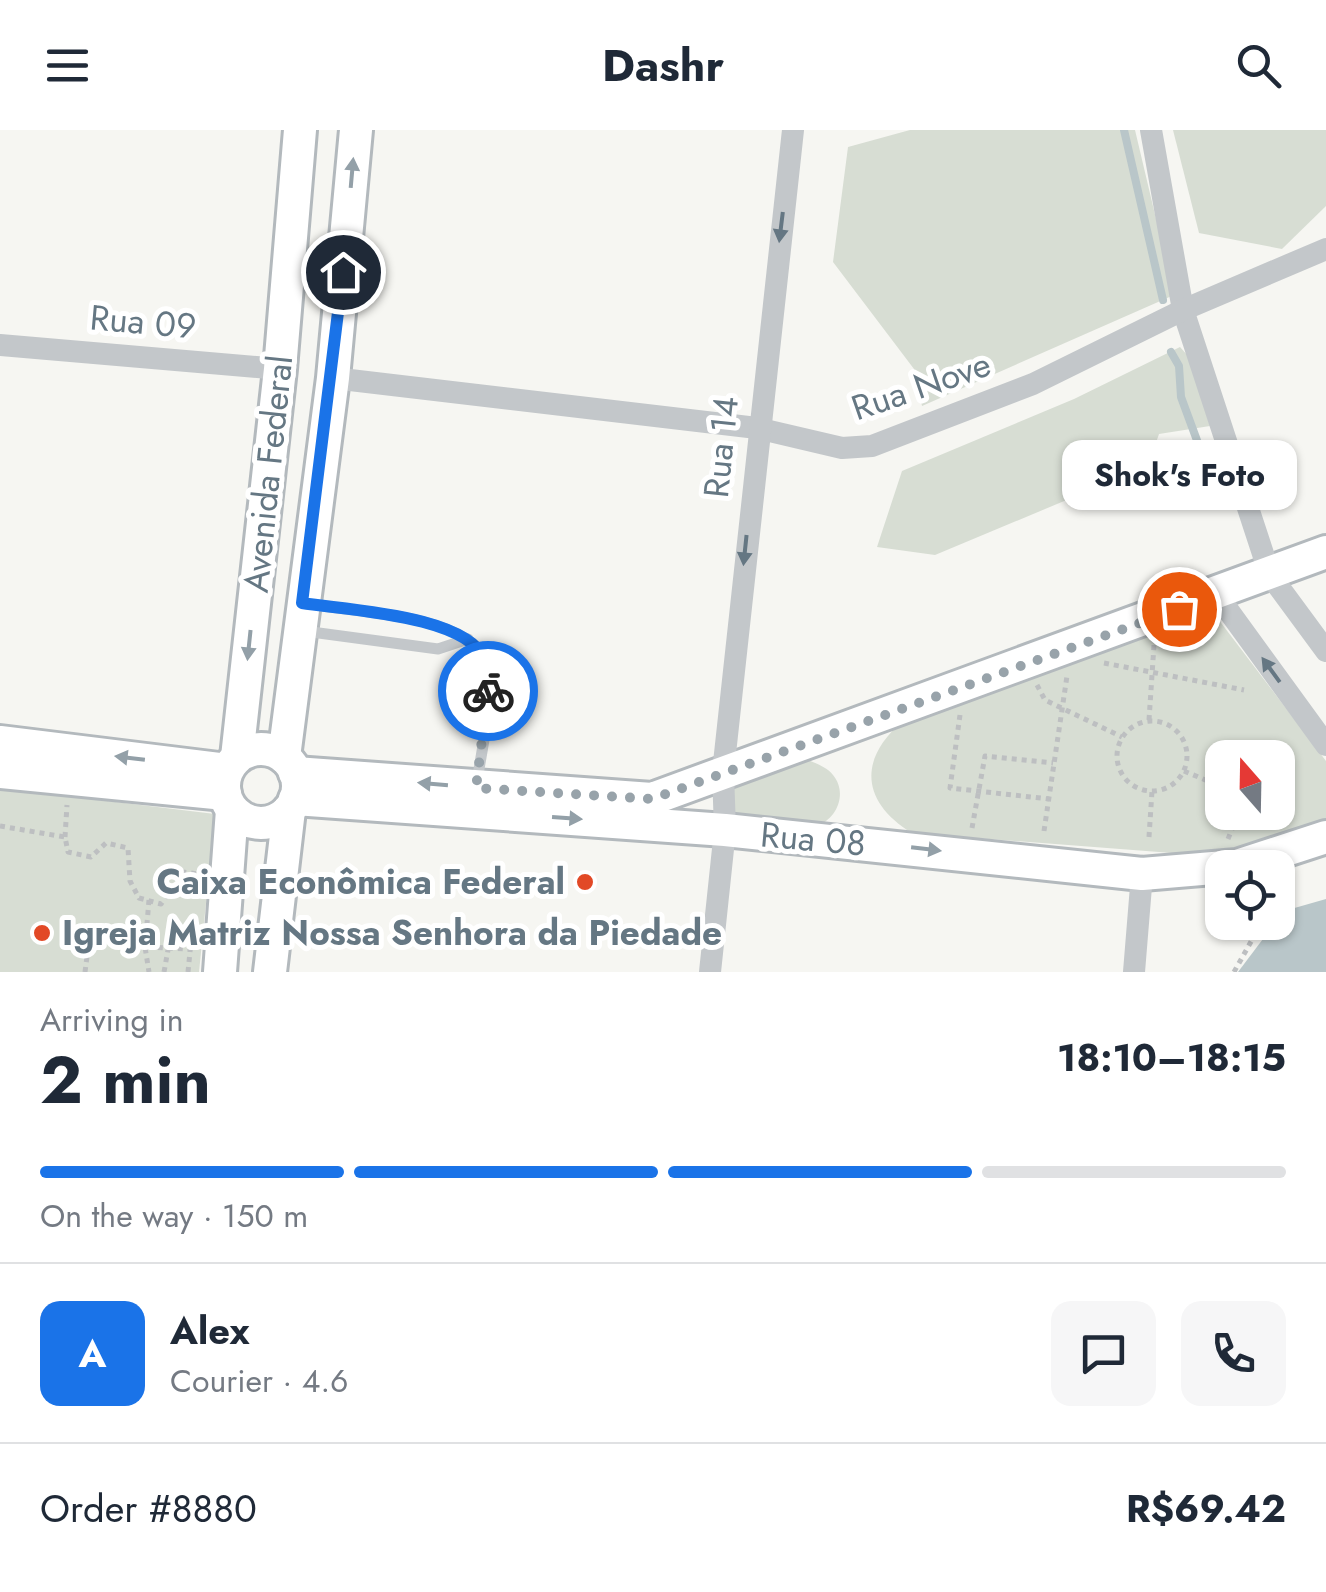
<!DOCTYPE html>
<meta charset="utf-8">
<style>
body{margin:0;font-family:Jost,sans-serif;background:#f6f6f7;color:#1f2937;height:100vh;display:flex;flex-direction:column;font-size:38px;white-space:nowrap}
*{box-sizing:border-box;margin:0}
p{font-size:32px;color:#747a83}
.icon{flex:none;width:55px;height:55px;fill:none;stroke:currentColor;stroke-width:2;stroke-linecap:round;stroke-linejoin:round}
.map{position:relative;height:842px;overflow:hidden}
.side{display:flex;flex-direction:column;background:#fff;flex:1}
.side>*{flex:none}
.needle{width:65px;rotate:340deg}
.fabs{position:absolute;left:1205px;top:610px;display:grid;gap:20px}
.fabs a{display:grid;place-items:center;width:90px;height:90px;border-radius:20px;background:#fff;box-shadow:0 2px 8px #0004;font-size:50px}
.pin{position:absolute;display:grid;place-items:center;width:85px;height:85px;color:#fff;margin:-42px;border:5px solid #fff;border-radius:50%;box-shadow:0 2px 10px #0007}
.courier{position:absolute;display:grid;place-items:center;width:100px;height:100px;margin:-50px;border:8px solid #1a73e8;border-radius:50%;background:#fff;color:#222;box-shadow:0 2px 12px #0007}
.bubble{position:absolute;height:70px;border-radius:20px;background:#fff;box-shadow:0 2px 8px #0004;font-size:32px;font-weight:700;line-height:70px;text-align:center}
.head em{font-style:normal;font-weight:700}
.head div{display:flex;flex-direction:column-reverse}
.head{display:flex;align-items:center;justify-content:space-between;height:170px;padding:0 40px}
h1{font-size:65px;font-weight:700;line-height:75px}
.bar{display:grid;grid-template-columns:repeat(4,1fr);gap:15px 10px;align-content:center;height:120px;padding:0 40px}
.bar i{height:12px;border-radius:8px;background:#e0e1e3}
.bar .active{background:#1a73e8}
.bar p{grid-column:span 4}
.line{display:flex;align-items:center;gap:25px;padding:0 40px;border-top:2px solid #e0e1e3}
.line div{flex:1}
.round{display:grid;place-items:center;flex:none;width:105px;height:105px;border-radius:20px;background:#f6f6f7}
header{display:flex;justify-content:space-between;align-items:center;height:130px;padding:0 40px;background:#fff;font-size:45px;font-weight:700}
.map>svg:first-child{display:block}
</style>
<header><svg class="icon" aria-label="menu" viewBox="0 0 24 24"><path d="M4 6h16M4 12h16M4 18h16"/></svg>Dashr<svg class="icon" aria-label="search" viewBox="0 0 24 24"><circle cx="10" cy="10" r="6"/><path d="M15 15l6 6"/></svg></header>
<div class="map">
<svg width="1326" height="842" viewBox="0 0 1326 842">
<rect width="100%" height="100%" fill="#f6f6f2"/>
<g fill="#d7ddd3" fill-rule="evenodd">
<path d="M910,0h225l39,165 -252,111 -8,-37 -81,-107 15,-115z"/>
<path d="M1173,0h153v76l-44,43 -83,-16z"/>
<path d="M1180,217l9,10 21,69 -51,8 -11,32 -213,89 -58,-8 25,-76 172,-72z"/>
<path d="M1209,477l117,154v62l-115,33 -299,-23c-51,-31 -54,-74 -9,-112zM1222,628h56v54h-56z"/>
<path d="M806,629c9,4 21,8 27,16 15,18 4,45 -17,51 -21,6 -57,-4 -79,-6l-8,-10 5,-26z"/>
<path d="M0,658l215,26 -16,158h-199z"/>
</g>
<path fill="#b9c6c9" d="M1326,769v73h-88l46,-61z"/>
<g fill="none" stroke-linecap="round" stroke-linejoin="round">
<g stroke="#b9c6c9" stroke-width="8">
<path d="M1124,0l39,170"/>
<path d="M1171,222l8,14 2,31 28,76"/>
</g>
<defs>
<g id="secondary">
<path d="M0,612l227,28"/>
<circle cx="261" cy="656" r="37"/>
<path d="M237,627l43,-388 20,-239"/>
<path d="M284,627l49,-379 23,-248"/>
<path d="M0,642l225,22"/>
<path d="M295,643l357,26 674,-247"/>
<path d="M295,669l430,31 417,44 95,-8 89,-29"/>
<path d="M220,842l12,-162"/>
<path d="M270,842l19,-162"/>
</g>
</defs>
<use href="#secondary" stroke="#b3b9bd" stroke-width="38"/>
<g stroke="#bdbfc1" stroke-width="5" stroke-dasharray="5 5" stroke-linecap="butt">
<path d="M1104,533l140,27"/>
<path d="M1037,555l8,15 77,37"/>
<path d="M960,585l-10,73 99,11"/>
<path d="M1149,590l5,-75"/>
<circle cx="1152" cy="626" r="35"/>
<path d="M1269,628l8,-14"/>
<path d="M1184,641l38,16"/>
<path d="M1278,681l14,7"/>
<path d="M0,696l65,11 3,15 23,5 15,-14 22,5 2,33 9,17 22,6 22,-32 16,2"/>
<path d="M972,698l13,-72 68,7"/>
<path d="M1044,701l23,-155"/>
<path d="M65,707l2,-32"/>
<path d="M1149,707l3,-46"/>
<path d="M1228,709l11,-27"/>
<path d="M149,770l-4,47 45,2"/>
<path d="M85,842l3,-23c18,-19 38,-21 57,-2l4,25"/>
<path d="M164,842l4,-22"/>
<path d="M188,842l3,-30"/>
<path d="M1234,842l28,-50"/>
</g>
<g stroke="#c3c7ca" stroke-width="11">
<path d="M306,474c44,7 160,11 179,55 12,29 -4,92 -8,123"/>
<path d="M304,501l134,18 30,-10"/>
</g>
<g stroke="#c3c7ca" stroke-width="22">
<path d="M1151,0l32,180 87,265 56,76"/>
<path d="M0,215l280,24"/>
<path d="M333,248l424,50 85,20 30,-2 161,-62 150,-74 143,-61"/>
<path d="M1217,465l109,150"/>
<path d="M710,842l15,-142 -2,-58 70,-642"/>
<path d="M1134,842l8,-98"/>
</g>
<use href="#secondary" stroke="#fff" stroke-width="32"/>
</g>
<defs><path id="oneway-solid" d="M-6-.8H1V-3.2L6.5 0L1 3.2V.8H-6Z" transform="scale(2.5)"/></defs>
<g fill="#93a0a8">
<use href="#oneway-solid" transform="translate(352 43) rotate(-85)"/>
<use href="#oneway-solid" transform="translate(249 515) rotate(96)"/>
<use href="#oneway-solid" transform="translate(130 628) rotate(-173)"/>
<use href="#oneway-solid" transform="translate(433 654) rotate(-175)"/>
<use href="#oneway-solid" transform="translate(567 688) rotate(4)"/>
<use href="#oneway-solid" transform="translate(926 719) rotate(7)"/>
</g>
<g fill="#657783">
<use href="#oneway-solid" transform="translate(781 97) rotate(97)"/>
<use href="#oneway-solid" transform="translate(745 420) rotate(96)"/>
<use href="#oneway-solid" transform="translate(1271 540) rotate(-126)"/>
</g>
<g fill="none" stroke-linecap="round" stroke-linejoin="round">
<path stroke="#98a3aa" stroke-width="10" stroke-dasharray="0 18" d="M488,561l-12,97 176,11 527,-190"/>
<path stroke="#1a73e8" stroke-width="12" d="M343,142l-41,331c44,7 165,12 183,57 3,9 3,22 3,31"/>
</g>
<g fill="#e24926" stroke="#fff" stroke-width="4">
<circle cx="585" cy="752" r="10"/>
<circle cx="42" cy="803" r="10"/>
</g>
<g text-anchor="middle" dominant-baseline="central" stroke-width="10" stroke-linejoin="round" paint-order="stroke">
<g font-size="35" fill="#657783" stroke="#fff">
<text transform="translate(143 192) rotate(5)">Rua 09</text>
<text transform="translate(921 256) rotate(-19)">Rua Nove</text>
<text transform="translate(721 317) rotate(-84)">Rua 14</text>
<text transform="translate(268 344) rotate(-84)">Avenida Federal</text>
<text transform="translate(813 709) rotate(5)">Rua 08</text>
</g>
<g font-size="35" font-weight="bold" fill="#657783" stroke="#fff" text-anchor="end">
<text x="565" y="752">Caixa Econômica Federal</text>
<text x="62" y="803" text-anchor="start">Igreja Matriz Nossa Senhora da Piedade</text>
</g>
</g>
</svg>
<div class="fabs">
<a><svg class="needle" viewBox="-14 -14 28 28"><path d="M0-13l5 13h-10z" fill="#e53935"/><path d="M0 13l5-13h-10z" fill="#747a83"/></svg></a>
<a><svg class="icon" aria-label="locate" viewBox="0 0 24 24"><circle cx="12" cy="12" r="6"/><path d="M12 2v4M12 18v4M2 12h4M18 12h4"/></svg></a>
</div>
<div class="pin" style="left:1179px;top:479px;background:#ea580c"><svg class="icon" aria-label="bag" viewBox="0 0 24 24"><path d="M5 8h14l-1 12H6zM9 8a3 3 0 0 1 6 0"/></svg></div>
<div class="pin" style="left:343px;top:142px;background:#1f2937"><svg class="icon" aria-label="home" viewBox="0 0 24 24"><path d="M3 11l9-7 9 7M6 9v11h12V9"/></svg></div>
<div class="courier" style="left:488px;top:561px"><svg class="icon" aria-label="bike" viewBox="0 0 24 24"><circle cx="6" cy="16" r="4"/><circle cx="18" cy="16" r="4"/><path d="M6 16l4-8h5l3 8M10 8l3 8H6M13 5h3"/></svg></div>
<div class="bubble" style="left:1062px;top:310px;width:235px">Shok's Foto</div>
</div>
<section class="side">
<div class="head"><div><h1>2 min</h1><p>Arriving in</p></div><em>18:10–18:15</em></div>
<div class="bar"><i class="active"></i><i class="active"></i><i class="active"></i><i></i><p>On the way · 150 m</p></div>
<div class="line" style="height:180px"><b class="round" style="background:#1a73e8;color:#fff">A</b><div><b>Alex</b><p>Courier · 4.6</p></div><a class="round"><svg class="icon" aria-label="chat" viewBox="0 0 24 24"><path d="M4 5h16v11H9l-5 4z"/></svg></a><a class="round"><svg class="icon" aria-label="phone" viewBox="0 0 24 24"><path d="M5 4h4l2 5-3 2q2 4 5 5l2-3 5 2v4C11 20 4 13 5 4z"/></svg></a></div>
<div class="line" style="height:130px"><div>Order #8880</div><b>R$69.42</b></div>
</section>
